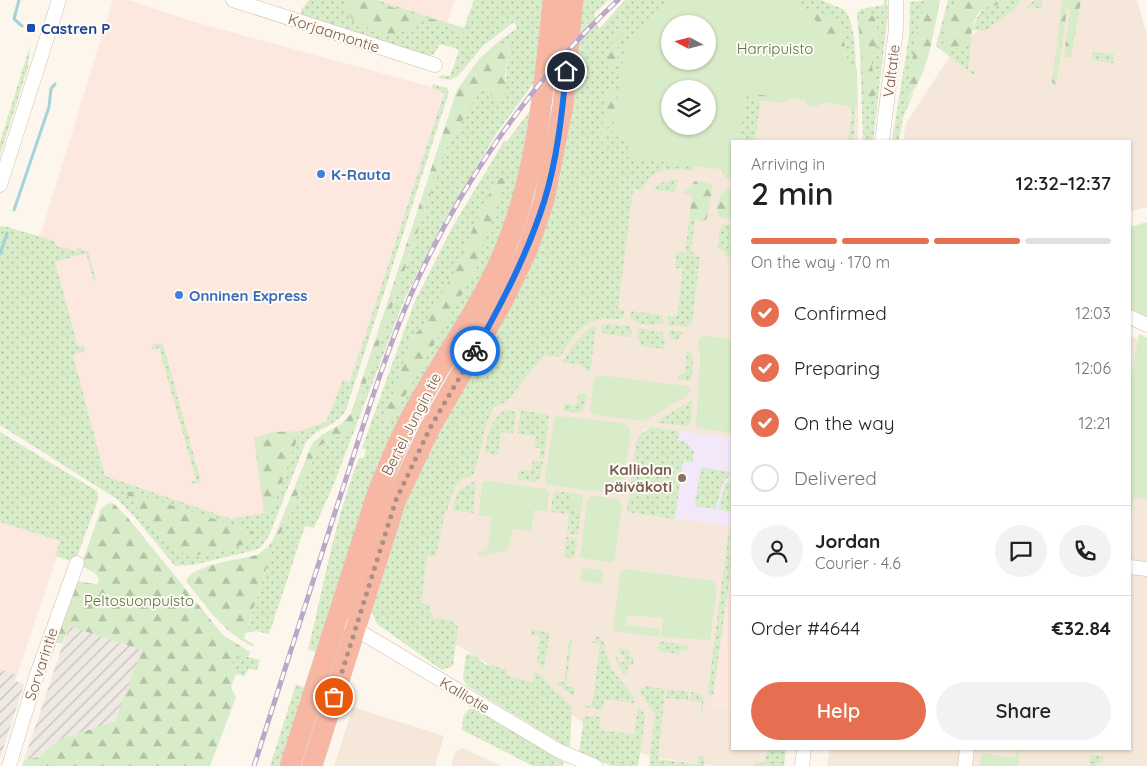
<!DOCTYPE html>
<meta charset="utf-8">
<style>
body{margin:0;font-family:Quicksand,sans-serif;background:#f2f2f2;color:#202124;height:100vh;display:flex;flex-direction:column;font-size:19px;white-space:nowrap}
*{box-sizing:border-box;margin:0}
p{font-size:16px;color:#757577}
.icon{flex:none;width:28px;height:28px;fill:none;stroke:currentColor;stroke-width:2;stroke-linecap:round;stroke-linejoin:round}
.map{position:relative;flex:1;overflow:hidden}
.side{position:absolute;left:731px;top:140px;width:400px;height:610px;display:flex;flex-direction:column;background:#fff;border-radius:0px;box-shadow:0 1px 4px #0004}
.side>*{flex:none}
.needle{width:32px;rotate:277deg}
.buttons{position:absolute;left:661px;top:15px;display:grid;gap:10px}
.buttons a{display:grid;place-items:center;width:55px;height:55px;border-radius:50%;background:#fff;box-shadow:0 1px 4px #0004;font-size:25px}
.pin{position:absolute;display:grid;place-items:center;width:42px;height:42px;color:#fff;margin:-21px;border:2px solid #fff;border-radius:50%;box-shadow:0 1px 5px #0007}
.courier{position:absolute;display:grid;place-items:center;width:50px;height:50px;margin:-25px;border:4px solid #1a73e8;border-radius:50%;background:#fff;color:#222;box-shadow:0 1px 6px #0007}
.summary em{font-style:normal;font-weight:600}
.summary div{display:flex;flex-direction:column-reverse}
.summary{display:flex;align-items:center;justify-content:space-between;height:85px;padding:0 20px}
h1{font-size:32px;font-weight:600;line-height:38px}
.bar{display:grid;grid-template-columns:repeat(4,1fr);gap:8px 5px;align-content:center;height:60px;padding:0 20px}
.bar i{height:6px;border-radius:4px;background:#e0e0e0}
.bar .current{background:#e76f51}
.bar p{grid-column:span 4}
.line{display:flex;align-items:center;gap:12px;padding:0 20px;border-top:1px solid #e0e0e0}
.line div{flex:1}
.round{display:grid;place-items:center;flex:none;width:52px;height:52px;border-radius:26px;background:#f2f2f2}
ol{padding:0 20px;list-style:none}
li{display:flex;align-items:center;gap:15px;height:55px}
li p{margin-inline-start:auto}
li .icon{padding:5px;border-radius:50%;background:#e76f51;color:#fff;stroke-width:4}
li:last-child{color:#757577}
li i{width:28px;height:28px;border:2px solid #e0e0e0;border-radius:50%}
.action{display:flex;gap:10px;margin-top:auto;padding:10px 20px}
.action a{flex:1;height:58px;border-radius:30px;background:#e76f51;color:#fff;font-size:20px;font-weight:600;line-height:58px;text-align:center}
.action a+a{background:#f2f2f2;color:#202124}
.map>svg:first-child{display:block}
</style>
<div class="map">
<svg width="1147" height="766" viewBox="0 0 1147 766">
<defs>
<pattern id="industrial-furrows" width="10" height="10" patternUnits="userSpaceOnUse" patternTransform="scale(1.25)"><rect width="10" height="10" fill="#efe9e4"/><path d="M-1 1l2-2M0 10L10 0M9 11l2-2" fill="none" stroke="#c7c0bb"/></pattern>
<pattern id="grass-dots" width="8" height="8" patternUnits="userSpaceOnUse" patternTransform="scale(1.25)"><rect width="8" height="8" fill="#d8ecc9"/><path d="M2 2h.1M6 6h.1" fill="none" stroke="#b4c2a5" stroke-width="1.8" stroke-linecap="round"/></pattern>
<pattern id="forest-firs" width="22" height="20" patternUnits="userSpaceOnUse" patternTransform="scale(1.25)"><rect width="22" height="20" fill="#d8ecc9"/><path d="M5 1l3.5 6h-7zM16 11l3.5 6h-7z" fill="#b4c2a5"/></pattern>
</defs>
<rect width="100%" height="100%" fill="#fdf6ec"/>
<g fill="#f5e8da">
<path d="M1016,0h121l10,36v171l-17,5v-71h-227l3,-18 48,-73z"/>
<path d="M746,93l112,14v34h-118z"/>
<path d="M627,157l105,14v267l-85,-10 -3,2 -16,82 104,14v223h40l-2,17h-57l-60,-9 -18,-6 -25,-12 -184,-113 -17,-29 16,-58 56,-111 19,-26z"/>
<path d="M1130,335l17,9v422h-320l3,-17h300z"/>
<path d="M353,707l91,29 -9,30h-101z"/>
<path d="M463,748l38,18h-50l4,-14z"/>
</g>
<g fill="#fde8e0">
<path d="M113,0h16l62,21 252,69 -4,19 -89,274 -7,-2 -17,41 -26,9 -27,1 -9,71v32l-158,-51 -66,-248z"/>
<path d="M377,0h78l-8,23z"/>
<path d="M0,521l62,20 -45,134 -17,-6z"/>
<path d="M732,541v168l-21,-2z"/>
</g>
<g fill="url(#industrial-furrows)">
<path d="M69,626l74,24 -28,71 -56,19 -20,17 -15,3z"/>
<path d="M0,669l17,6 -2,6 9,3 -24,75z"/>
</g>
<path fill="#f3e8fa" d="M650,427l82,11v88l-105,-14 10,-73z"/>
<g fill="url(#grass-dots)">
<path d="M309,0h68l87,28 10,-28h71l-7,77 -42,57 -52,87 -39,77 -72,188 -19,42 -9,-2 -36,108 -13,-3 -10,2 23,-74 50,-113 31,-16 96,-281 35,-60 24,-2 4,-40 -11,-5 19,-14 -3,-6 -31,24 -25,30 -8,4 -12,-2 3,-3 9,1 9,-25 -2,-2 -17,-5 -6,10 -6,2 -126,-41 -1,-5z"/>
<path d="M580,0h28l-14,14 5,15 26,-29h196l24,10c17,22 9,101 9,131h-6l4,-29 -6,-57 -30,-34 5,6 -3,7 -68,65 11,1 -6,41h-23v37l-8,-2 -2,-6 4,-30 -15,-131 -41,15 -58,111 84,19 -3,17c-20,-2 -42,-4 -51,19l-9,-1 -15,119 7,2 -2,8c-8,3 -16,-1 -24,1 -18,4 -29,23 -39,38l-17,-1 -36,45 -13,7 -7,14 -13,53c-20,4 -22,18 -27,36h-2l-9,46 -9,-1 -6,47 9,2v6l4,7 16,2 8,6 -5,40 -11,4 -65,-46 -5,-12 2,-18 43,-126 94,-168z"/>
<path d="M884,0h3l1,14 -15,127h-10l-3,-89 -3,-39 4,-4 23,-4z"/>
<path d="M926,0l-10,35 -9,65 7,-8 -11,26 -4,23h-7l17,-105 1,-34z"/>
<path d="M948,0h14l-10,7 6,41 13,-8 -3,30 7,1 -1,4 -38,-29z"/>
<path d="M1009,0h12l-6,9 -30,22 -13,-1c10,-24 10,-24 36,-26z"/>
<path d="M1035,0h7v9l-16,-2z"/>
<path d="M30,46l-2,21 -28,88v-13z"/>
<path d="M1093,52l21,2 -1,9 -21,-3z"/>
<path d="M433,84l14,4 2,4 -103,318c-11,18 -27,16 -40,32l-37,94 -9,12 -5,2 -62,15 -18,1 -42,-51 -16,-16 -117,-74v-198l4,-1 51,15v4l21,6 2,-3 10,3 8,29 -2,1 -8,-28 -31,9 23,85 6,-1 1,5 -12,4 32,121 126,43 40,-7 29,-81 26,-9 17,-42 7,2 94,-289 -12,-5z"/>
<path d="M535,104l-15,78 -23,66 -180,404 -9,-2c16,-66 27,-131 51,-192h5l2,-8 -4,-2 52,-145 39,-77 51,-85h3z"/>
<path d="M678,179l-3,13 -22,-2 7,-7z"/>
<path d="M689,219l6,1 -4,30 4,6 5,1 -8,66 -5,4 -19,-2v-9h9l6,-47 -8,-1 1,-16 9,1z"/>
<path d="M732,224v33l-7,-1v-5l-7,-2 1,-19 4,-5z"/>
<path d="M631,311l31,4 1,7c-8,5 -27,3 -33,-4z"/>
<path d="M605,323l24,3 3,4 -1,7 -27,-3 -3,-4v-4z"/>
<path d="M591,326h5l-6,47 -11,-9 -17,-2 14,-21z"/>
<path d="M639,328l23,4 3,7 -1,10 -24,-3 -3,-17z"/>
<path d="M671,330l12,2 -6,9 -6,-2 -2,-6z"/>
<path d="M161,343l3,4 37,135 -6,2 -5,-2 6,-2 -37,-132 -8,2 1,-5z"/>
<path d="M687,352h4l2,6 -1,20 -5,3 -9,-1 1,-6h5z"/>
<path d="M578,394h9l-3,16 -5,3 -16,-2 1,-8 13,2z"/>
<path d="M692,400l-1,21 -4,5 -28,-3v-3z"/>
<path d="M507,409l9,3 -3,21 -12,-1 -3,23 -13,-2c2,-17 5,-35 22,-44z"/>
<path d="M521,410l28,5 -5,44 -5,-1 1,-10 -6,-1 2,-11 -19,-2z"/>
<path d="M650,427l29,4 -1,9 6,1 10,10 -1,11 -10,-1 -8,58 -48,-7 9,-69 3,-7z"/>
<path d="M0,432l97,59 1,9 -21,57 -6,4 -16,-5 5,-15 -60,-19z"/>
<path d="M533,460l10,2 -3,17 -5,3 -17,-2 1,-10 12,1z"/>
<path d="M701,467l29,5 2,2 -9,8 -7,27 -18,-2 -3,-3z"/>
<path d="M732,478v34l-14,-2 7,-26z"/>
<path d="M473,482l3,2 -3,29 -21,-3 6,-19z"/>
<path d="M557,491l26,4 -5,40 -11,-1 2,-20 -18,-2 2,-18z"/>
<path d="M732,532l-3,21 3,7 -19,137 -5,-3 1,-12 19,-145z"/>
<path d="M566,537l12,2 -3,16 -2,3 -9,-1z"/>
<path d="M532,629l18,4 -6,36 -7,-5 2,-28 -8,-1z"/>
<path d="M596,637h4l5,7 2,13 6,14 22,27 -1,5 -30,-4 -1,11 -19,-3v-2l8,1 8,-62 -8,-1z"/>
<path d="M569,640h3l-6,46 9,2 -2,8 -16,-12 1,-2h6z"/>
<path d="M659,641l28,4v6h-6l-1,3 -22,-3z"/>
<path d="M620,648l9,2 1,7h4l-1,8h-5l-1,10c-6,-3 -12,-12 -11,-19l5,7 4,-3 -8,-11z"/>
<path d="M466,654l9,1 9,9 23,5 -1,6 27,8 2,-11 5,3 32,32 -2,39 -3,1 -101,-62 -3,-7z"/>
<path d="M241,655l19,5 -3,10 -9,-1 -3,7 -9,-2c-5,-7 -5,-11 -1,-18z"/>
<path d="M296,684l9,4 -24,78h-11z"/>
<path d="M645,686l20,3 -7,70 39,5 2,-9 6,1 -1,10h-55l6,-52 -15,-21 1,-5z"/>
<path d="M667,689l22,3 -1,8 -22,-2z"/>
<path d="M691,692l7,1 5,4v15h-2l1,-10 -12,-1z"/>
<path d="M638,707l6,6 1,7 -7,46h-27l-32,-14 5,-36 17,1 -1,13 34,4z"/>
<path d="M469,709h6l81,48 7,5v4h-30l-71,-36 1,-13z"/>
<path d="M767,749h19l-2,17h-30v-4l11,1z"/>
<path d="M1089,754l15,2 -1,5 -8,5h-5z"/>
</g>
<g fill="url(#forest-firs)">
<path d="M347,0h19l98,28 -1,6 -45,-14 -6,7 -13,7 -17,-1 -27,-10 -10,-14z"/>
<path d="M926,0h14c-6,29 -12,79 -34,100l10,-65z"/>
<path d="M961,0h48l-1,4c-28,2 -34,6 -37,36l-13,8 -10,2 -5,-4 5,-35z"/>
<path d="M1062,0h19l-10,58 -7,-1 6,-47 -3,-1 -11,78 -4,-5z"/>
<path d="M812,11l15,4 16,16 9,81 -13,-18 -24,13 -9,-2 -1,-7 -14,-8 -4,13 -37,-4 -2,-3 70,-62 3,-7 -5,-6 -26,-8z"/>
<path d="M866,15l8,2c2,8 7,19 4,27 -3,6 -6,10 -6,18 -1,16 12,26 -2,40l-3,1 -2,-2 -6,-75z"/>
<path d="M622,29l2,3 -7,7 1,9 -3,5 4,7 -11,8v-17l4,-2v-8z"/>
<path d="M498,42l11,5 -4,31 2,13 -8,11 -7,-2 -3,-11h-8l-35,60 -96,281 -31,16 -50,113 -25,79 10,7 -1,2c-30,-15 -47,-41 -67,-66 5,-16 55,-22 71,-26l12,-9 5,-8 38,-94c12,-14 28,-15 39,-31l106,-323 22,-31z"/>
<path d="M614,89l3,3 -5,31 -7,7 -1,5 5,7 -2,7 -3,1 -3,-15 5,-39z"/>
<path d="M497,178h6l2,4 -29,87 -88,157 -4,-7 28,-82 12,-12 41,-72 8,-26z"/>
<path d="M695,181l14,2 4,3 -6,32 -3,3 -15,-2 3,-24 -8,-1v-2z"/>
<path d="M729,189h3v29l-8,1 -6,-3c-3,-13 0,-21 11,-27z"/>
<path d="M300,431l-29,81 -7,1 -10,-75 19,-6z"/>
<path d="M124,490l128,41 2,9 -5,3c-17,4 -38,12 -57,12 -24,0 -54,-47 -68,-65z"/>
<path d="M113,503l15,15 95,117 27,17 -1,4h-14c-4,7 -4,11 1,18l-5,13 5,10 -26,69h-188l2,-6 15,-3 20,-17 56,-19 27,-71 -73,-24 -7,18 -6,-2 21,-61 17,3 4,-1 1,-4 -4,-6 -14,-7 20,-57 6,-5z"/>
</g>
<g fill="#d8ecc9" fill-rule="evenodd">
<path d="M669,0h129l59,70 1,37 -112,-14 -6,48h-8v30l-105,-14 2,-18 -17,-4 13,-88 2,-1v-4zM670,24h38v37h-38zM670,89h38v37h-38z"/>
<path d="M1147,222v98l-17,-8v-85z"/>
<path d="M1139,334l8,4v155l-1,6 -12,-1 -3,19 -1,-133z"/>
<path d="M703,335l29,5v93l-33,-5 -3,-2 4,-68 -2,-18z"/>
<path d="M599,375l89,11 3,4 -7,8 -40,23 -50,-6 -4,-5 4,-31z"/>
<path d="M557,416l66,7 5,3 3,6 -10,62 -74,-9 -2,-6 9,-59z"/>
<path d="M487,481l59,8 3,4 -2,18 -13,-1 -3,21 -18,-2 -5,21 -26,6 -4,-1v-3l9,-1 5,-34 -13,-2 3,-32z"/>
<path d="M571,494l12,1 -2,16 -12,-1z"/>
<path d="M593,496l25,3 4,6 -7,53 -3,5 -32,-5 7,-58z"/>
<path d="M582,568l21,2 -1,14 -22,-3z"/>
<path d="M625,569l88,12 4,7 -7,52 -49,-3 2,-19 -35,-3 -2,10 34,4 -1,8 -46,-6 7,-58z"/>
<path d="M1017,749h3l-2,17h-38l1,-13 35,5z"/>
</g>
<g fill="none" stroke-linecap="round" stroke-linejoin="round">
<g stroke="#a5d3da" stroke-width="3">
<path d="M19,0l-5,19 8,7"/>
<path d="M14,210l35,-103 2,-18 4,-5"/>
<path d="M0,254l7,-21"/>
</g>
<defs>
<g id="minor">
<path d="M233,0l202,65"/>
<path d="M882,141l14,-112v-29"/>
<path d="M0,185l59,-185"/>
<path d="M1130,317l17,8"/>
<path d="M1130,567l17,2"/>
<path d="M349,625l210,126 36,15"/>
<path d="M9,766l28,-92 40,-111"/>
<path d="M802,766l2,-17"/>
<path d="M965,766l2,-17"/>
</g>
<g id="highway">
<path d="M290,766l88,-275c11,-26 21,-52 34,-76 30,-56 69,-107 93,-166 33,-80 39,-164 48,-249"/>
<path d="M312,766l84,-266 34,-72 74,-129 23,-48 17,-50 19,-95 10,-106"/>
</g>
</defs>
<use href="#minor" stroke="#d1beb0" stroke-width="15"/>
<use href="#highway" stroke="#dad1cd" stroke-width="21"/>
<use href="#minor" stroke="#fff" stroke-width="14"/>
<use href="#highway" stroke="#f7b7a3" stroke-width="20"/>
<defs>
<path id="rail" d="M254,766c28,-88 56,-176 84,-263 23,-69 43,-138 71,-204 48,-111 121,-217 209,-299"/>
</defs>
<use href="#rail" stroke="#b9a8c9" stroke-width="5"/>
<use href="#rail" stroke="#fffaf3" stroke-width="3" stroke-dasharray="9" stroke-linecap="butt"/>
</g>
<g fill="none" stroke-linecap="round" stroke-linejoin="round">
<path stroke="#a89285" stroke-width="5" stroke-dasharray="0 9" d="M334,697l62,-197 34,-72 45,-77"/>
<path stroke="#1a73e8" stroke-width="6" d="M475,351c27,-48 52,-96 69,-149 13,-42 18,-87 22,-131"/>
</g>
<rect fill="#1a4fb4" stroke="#fffaf3" stroke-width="2" x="26" y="23" width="10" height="10" rx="2.5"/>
<g fill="#3f7fe0" stroke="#fffaf3" stroke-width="2">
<circle cx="321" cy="174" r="5"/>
<circle cx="179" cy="295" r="5"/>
</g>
<circle fill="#8d6e63" stroke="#fffaf3" stroke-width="2" cx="682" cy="478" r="5"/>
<g text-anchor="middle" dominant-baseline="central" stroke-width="4" stroke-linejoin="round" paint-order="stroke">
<g font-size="15" font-weight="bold" fill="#164399" stroke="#fffaf3" text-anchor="start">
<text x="41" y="28">Castren P</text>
</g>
<g font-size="15" fill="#7a5c4d" stroke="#fffaf3">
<text transform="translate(334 33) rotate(18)">Korjaamontie</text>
<text transform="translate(891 71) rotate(-83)">Valtatie</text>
<text transform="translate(411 424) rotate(-63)">Bertel Jungin tie</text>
<text transform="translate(41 664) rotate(-72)">Sorvarintie</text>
<text transform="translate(465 695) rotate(31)">Kalliotie</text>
</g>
<g font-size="15" fill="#537a41" stroke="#fffaf3">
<text x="775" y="48">Harripuisto</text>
<text x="139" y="600">Peltosuonpuisto</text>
</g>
<g font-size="15" font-weight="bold" fill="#366cbe" stroke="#fffaf3" text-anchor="start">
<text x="331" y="174">K-Rauta</text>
<text x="189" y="295">Onninen Express</text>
</g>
<g font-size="15" font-weight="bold" fill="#785e54" stroke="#fffaf3" text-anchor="end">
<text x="672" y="469">Kalliolan<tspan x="672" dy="17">päiväkoti</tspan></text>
</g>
</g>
</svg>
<div class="buttons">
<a><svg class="needle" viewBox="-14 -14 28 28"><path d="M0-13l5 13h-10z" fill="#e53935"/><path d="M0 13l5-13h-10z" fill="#757577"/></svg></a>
<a><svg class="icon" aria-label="layers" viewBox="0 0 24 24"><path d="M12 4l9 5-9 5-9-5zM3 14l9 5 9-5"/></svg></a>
</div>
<div class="pin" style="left:334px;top:697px;background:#ea580c"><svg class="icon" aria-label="bag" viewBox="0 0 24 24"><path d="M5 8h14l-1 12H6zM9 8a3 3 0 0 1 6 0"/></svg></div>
<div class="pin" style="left:566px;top:71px;background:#1f2937"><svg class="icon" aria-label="home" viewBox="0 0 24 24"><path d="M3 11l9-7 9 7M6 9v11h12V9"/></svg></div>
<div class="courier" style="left:475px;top:351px"><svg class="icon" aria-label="bike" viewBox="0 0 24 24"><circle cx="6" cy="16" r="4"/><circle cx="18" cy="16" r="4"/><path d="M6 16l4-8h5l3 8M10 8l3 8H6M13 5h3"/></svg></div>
<section class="side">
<div class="summary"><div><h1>2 min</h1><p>Arriving in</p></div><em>12:32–12:37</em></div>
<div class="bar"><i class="current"></i><i class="current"></i><i class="current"></i><i></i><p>On the way · 170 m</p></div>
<ol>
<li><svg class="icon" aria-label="check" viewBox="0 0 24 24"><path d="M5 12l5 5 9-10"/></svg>Confirmed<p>12:03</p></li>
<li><svg class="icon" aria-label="check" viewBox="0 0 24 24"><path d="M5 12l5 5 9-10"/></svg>Preparing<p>12:06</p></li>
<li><svg class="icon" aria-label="check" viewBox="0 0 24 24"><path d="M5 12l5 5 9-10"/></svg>On the way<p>12:21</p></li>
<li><i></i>Delivered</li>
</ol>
<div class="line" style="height:90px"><a class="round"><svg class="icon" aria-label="person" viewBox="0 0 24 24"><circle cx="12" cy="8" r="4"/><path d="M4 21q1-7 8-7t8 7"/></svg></a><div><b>Jordan</b><p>Courier · 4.6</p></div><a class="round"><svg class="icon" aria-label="chat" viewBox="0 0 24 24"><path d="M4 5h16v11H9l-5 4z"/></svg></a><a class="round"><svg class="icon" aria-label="phone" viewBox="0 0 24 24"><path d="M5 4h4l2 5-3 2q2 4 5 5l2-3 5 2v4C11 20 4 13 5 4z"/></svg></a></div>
<div class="line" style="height:65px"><div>Order #4644</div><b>€32.84</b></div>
<div class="action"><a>Help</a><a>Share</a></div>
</section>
</div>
